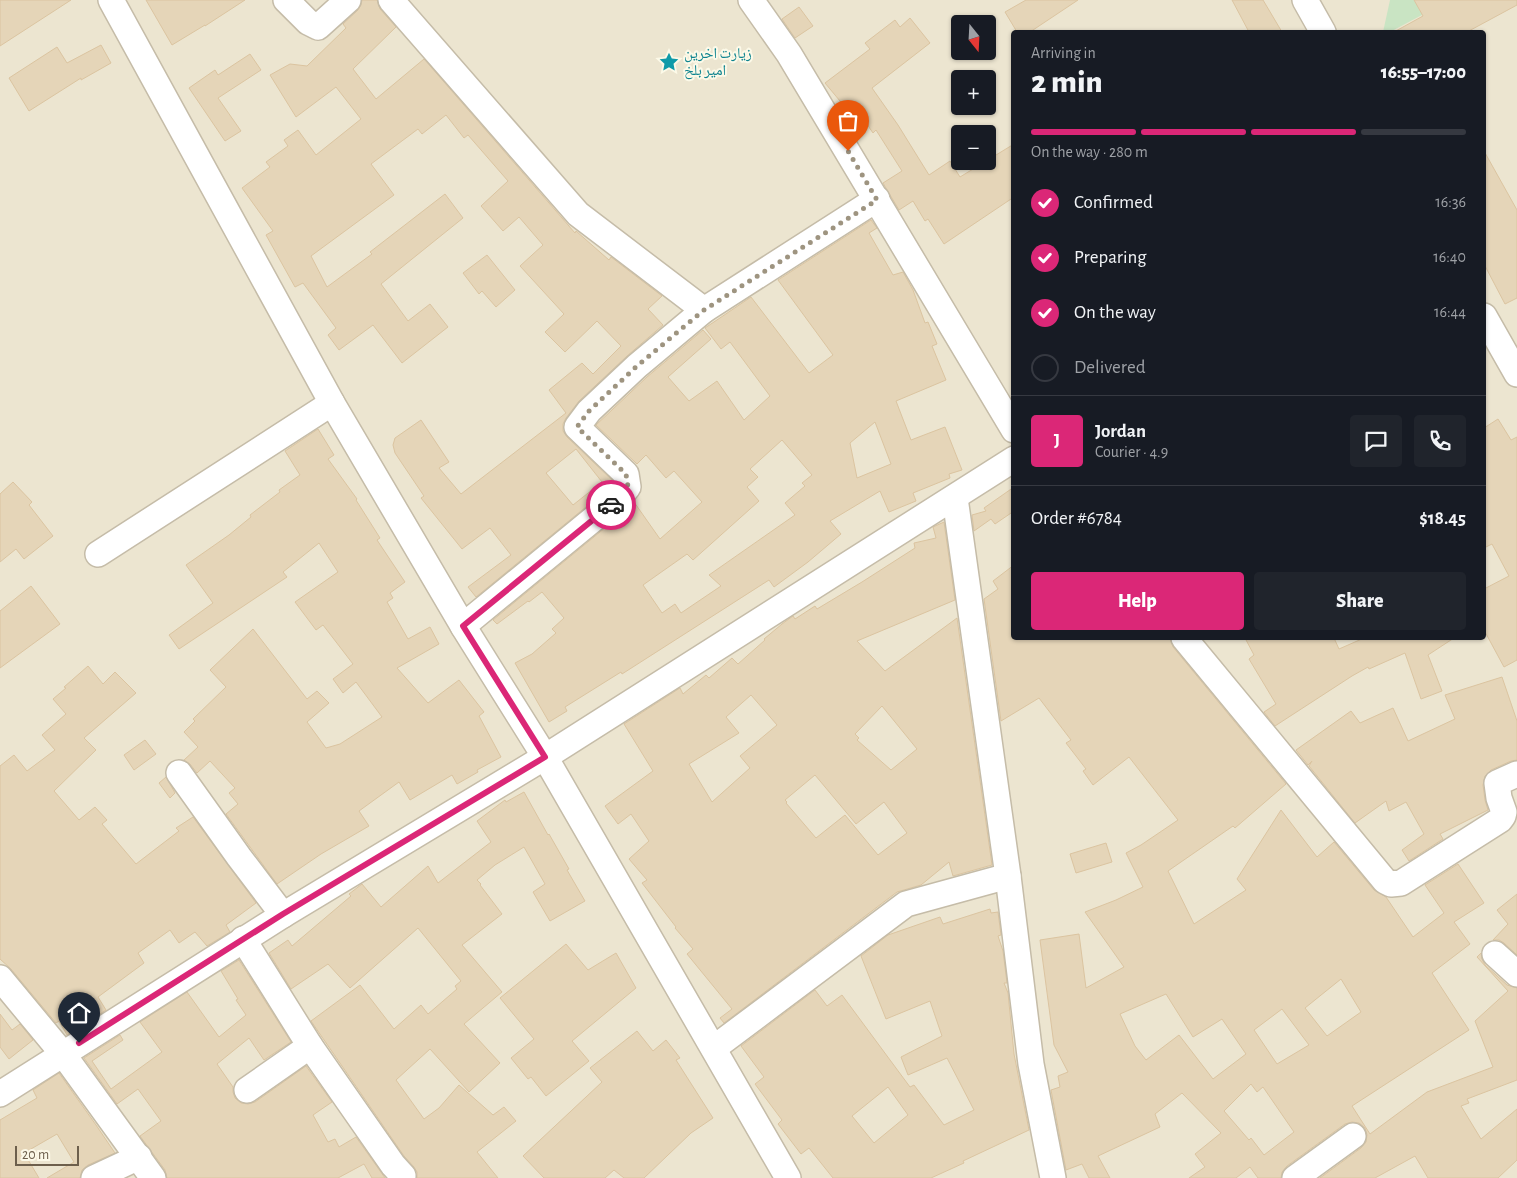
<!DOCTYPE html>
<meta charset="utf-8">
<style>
body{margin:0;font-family:"Alegreya Sans","Noto Naskh Arabic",sans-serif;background:#20242c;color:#f1f3f6;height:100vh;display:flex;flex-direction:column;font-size:19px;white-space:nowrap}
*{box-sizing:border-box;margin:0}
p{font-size:16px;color:#9ea1a6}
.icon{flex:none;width:28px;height:28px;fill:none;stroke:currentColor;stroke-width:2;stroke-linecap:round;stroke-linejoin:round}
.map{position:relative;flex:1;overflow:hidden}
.details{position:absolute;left:1011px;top:30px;width:475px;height:610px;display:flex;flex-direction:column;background:#171b24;border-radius:5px;box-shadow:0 1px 4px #0004}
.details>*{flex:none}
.needle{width:32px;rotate:162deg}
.buttons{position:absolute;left:951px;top:15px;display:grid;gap:10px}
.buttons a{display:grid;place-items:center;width:45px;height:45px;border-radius:5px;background:#171b24;box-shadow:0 1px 4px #0004;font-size:25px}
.scale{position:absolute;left:15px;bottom:12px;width:64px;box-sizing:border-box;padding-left:5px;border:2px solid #6d5f4c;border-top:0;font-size:14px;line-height:18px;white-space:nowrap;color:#6d5f4c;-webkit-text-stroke:4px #fcf9e8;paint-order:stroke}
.pin{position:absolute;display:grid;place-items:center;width:42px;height:42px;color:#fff;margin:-51px -21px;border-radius:50% 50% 50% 0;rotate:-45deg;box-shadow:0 0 5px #0007}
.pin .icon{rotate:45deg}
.courier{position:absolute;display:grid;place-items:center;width:50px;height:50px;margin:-25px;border:4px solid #db2777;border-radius:50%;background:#fff;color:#222;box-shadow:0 1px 6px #0007}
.summary em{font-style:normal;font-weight:800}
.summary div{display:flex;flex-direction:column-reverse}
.summary{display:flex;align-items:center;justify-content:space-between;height:85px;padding:0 20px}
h1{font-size:32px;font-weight:800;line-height:38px}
.bar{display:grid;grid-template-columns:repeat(4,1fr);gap:8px 5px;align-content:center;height:60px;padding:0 20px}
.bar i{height:6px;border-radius:4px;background:#363941}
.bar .on{background:#db2777}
.bar p{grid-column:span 4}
.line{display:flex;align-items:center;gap:12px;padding:0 20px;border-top:1px solid #363941}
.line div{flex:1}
.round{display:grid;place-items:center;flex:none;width:52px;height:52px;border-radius:5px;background:#20242c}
ol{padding:0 20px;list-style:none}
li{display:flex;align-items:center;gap:15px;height:55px}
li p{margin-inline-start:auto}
li .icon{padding:5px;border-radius:50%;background:#db2777;color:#fff;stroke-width:4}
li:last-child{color:#9ea1a6}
li i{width:28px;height:28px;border:2px solid #363941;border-radius:50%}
.cta{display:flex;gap:10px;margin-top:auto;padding:10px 20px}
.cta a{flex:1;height:58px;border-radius:5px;background:#db2777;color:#fff;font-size:20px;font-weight:800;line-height:58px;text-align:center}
.cta a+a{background:#20242c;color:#f1f3f6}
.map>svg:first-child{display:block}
</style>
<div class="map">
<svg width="1517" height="1178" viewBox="0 0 1517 1178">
<rect width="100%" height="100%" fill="#f8f5e2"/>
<path fill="#ece5d0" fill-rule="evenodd" d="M0,0h1517v1178h-1517zM960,24h28v27h-28zM1014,32h470v606h-470zM960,79h28v27h-28zM960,134h28v27h-28z"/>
<path fill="#c9e4c3" d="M1390,0h60l-60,32h-7z"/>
<g fill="#e5d5b8" stroke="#dbc4a0" fill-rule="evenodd">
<path d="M0,0h71l-71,46z"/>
<path d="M146,0h99l-40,26v-1l-33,20z"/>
<path d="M362,0h15l3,9 16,18 -43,42 23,30 48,-40 151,174 1,-2 33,29 2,-3 51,39 -14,13 15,16 -36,31 -48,45 -13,17 -3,6v7l4,6 46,44v2l-4,5 -133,109 -8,-10 43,-32 -21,-27 -28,21 -41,-51 3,-2 -29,-43 -2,-8 2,-7 26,-18 28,42 -10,6 22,26 105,-81 -17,-23 33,-27 11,11 28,-28 -24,-25 -32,31 -20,-20 19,-18 -44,-48 23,-21 -24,-28 -16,14 -22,-25 27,-25 -40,-46 -4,3 -18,-23 -24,19 -4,-5 -47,35 23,31 -83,61 16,31 45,-33 -2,-2 75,-58 18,24 -82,66 27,37 22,-17 18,23 -46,36 -29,-38 -34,25 -11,-15 8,-7 -33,-45 -8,4 -29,-52 7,-4 -31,-43 28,-21 -4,-5 22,-16 -4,-6 14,-10 18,25 45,-36 -25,-32 -40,30 -26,-42 20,-11 17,2 39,-38 -3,-4 15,-14 3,-5zM576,449l26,33 -29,23 -27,-32z"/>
<path d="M1026,0h52l-48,32h-13l-12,-20z"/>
<path d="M1232,0h31l19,32h-33z"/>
<path d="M1414,0h103v5l-50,27h-73l29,-16z"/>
<path d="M799,7l14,19 -18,12 -13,-19z"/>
<path d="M910,18l20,25 -58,45 26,37 31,50 21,-14 10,16 54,-33v53l-70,47 -16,-25 -3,2 -12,-20 -14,9 -16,-27 19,-12 -26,-41 -3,3 -17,-25 -6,5 -25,-30 45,-34 -5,-6 30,-23 5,7z"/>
<path d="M101,45l10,18 -30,17v-2l-52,33 -20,-33 48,-31 10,16z"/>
<path d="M250,54l11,16 -43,28 23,33 -16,10 -36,-53 26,-18 3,5z"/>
<path d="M1484,151l33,59v88l-12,6 -21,-40z"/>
<path d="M871,220l6,8 -8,5 24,42 10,-3 10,18 12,33 3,-1 9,22 -5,2 14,34 -50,21 15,39 34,-13 17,43 -13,4 1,4 -37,15 3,8 -27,11 -9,-21 -50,30 11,13 -33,28 -34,25 -5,-7 -147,94 -1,-2 -56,35 2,4 -18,11 -34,-59 17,-9 24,-21 -4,-4 12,-11 -22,-26 -13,10 -1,-1 -31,23 -4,-4 135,-111 6,-7 26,37 42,-37 -28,-31 -8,7 -20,-23 -9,9 -41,-39 51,-48 56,-47 8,9 -43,38 21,24 28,-20 27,39 26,-24 -40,-54 -9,7 -16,-21 46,-31 58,76 24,-18 -55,-75zM875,422l16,42 -34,14 -7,-35zM782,440l30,35 -10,8 3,3 -20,17 10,12 -86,60 12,11 -40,27 -6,-9 -13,9 -19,-28 44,-31 6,6 66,-59 -12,-14 11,-10 -8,-8z"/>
<path d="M487,255l28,35 -19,17 -14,-16 -3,3 -16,-21z"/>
<path d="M1498,419l13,21 6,-3v223l-13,7 -20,-37v-41l25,-13 -17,-32 -8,4v-120z"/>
<path d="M318,429l16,26 -6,4 29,40 -1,1 24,38 -3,2 28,42 -15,11 3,5 -6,4 21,37 22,-12 9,17 -42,24 31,35 31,-23 25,32 -5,4 22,41 -24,13 1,2 -21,12 -5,-9 -42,25 -11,-18 -40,29 10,15 -48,28 -44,30 -51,-70 12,-10 -9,-11 6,-5 -25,-27 -13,12 -7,-9 -6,-4 14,-13 -14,-15 11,-11 -2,-2 33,-32 -16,-17 43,-41 54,70 10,-8 12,12 -22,19 19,26 14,-4 42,-27 -26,-35 -13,11 -10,-14 20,-15 -30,-39 -7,5 -21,-28 43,-30 -19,-29 -36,29 4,5 -108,72 -10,-14 44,-32 -27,-38 43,-30 22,-18 -1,-2 30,-23 -1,-2 21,-15 -15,-24z"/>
<path d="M13,482l19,20 -3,3 24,31 -29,23 -8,-10 -16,13v-68z"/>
<path d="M1014,487v24l-19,13 -4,-5 -17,12 -2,-16 14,-4 -2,-3z"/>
<path d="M944,522l11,78 -98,41 28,30 72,-53 35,247 -39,11 -4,-14 -28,23 -24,7 -173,131 -4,-5 12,-9 -45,-55 6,-5 -18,-21 1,-1 -34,-44 5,-3 -18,-21 20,-18 -18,-27 -13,10 -13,-18 48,-35 -29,-47 56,-36 3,6 23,-19 3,3 23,-20 6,6 27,-24 -1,-1 18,-15 11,-8 2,3 20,-13 2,3 45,-27 53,-34 -1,-5 22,-5 -3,-11zM751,695l26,30 -37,31 10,12 -38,34 -23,-38 50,-31 -13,-16zM882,706l35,43 -26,21 -34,-30 2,-2 -4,-4zM815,775l41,49 28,-22 23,31 -29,22 -33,-40 -29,23 -30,-35 1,-1 -2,-2z"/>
<path d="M1014,565v73h156l3,9 113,137 -51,44 -2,-2 -65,45 26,53 52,-34 -9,-11 44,-69 36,47 17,-15 40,48 12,7 27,40 31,-24 -19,-28 33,-21 26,39 -30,19 16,22 -38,29 37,57 -117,76 18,28 57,-42 66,-25 -18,-46 33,-30 -31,-34 4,-4 1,6 3,6 22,20 10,3v92l-50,19 2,4 -8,3 20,33 36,-30v51l-19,18h-70l-13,-22 -40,22h-55l41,-30 5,-6 1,-7 -2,-7 -6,-5 -7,-1 -7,2 -58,42 -5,6 -1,6h-23l-8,-11 -14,11h-47l16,-11 -10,-13 26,-21 -39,-40 -27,21 5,13 -62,29 12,22h-21l-7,-14 -16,6 -15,-80 9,-3 -2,-11 10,-4 -14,-27 -14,-105 39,-6 7,54 38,-21 -39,-55 31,-12 27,-13 -17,-34 15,-8 37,-25 -49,-63 -36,28 -10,-14 3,-2 -20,-26 5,-3 -32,-42 -38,23 -17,-122 14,-10 -5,-8zM1341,979l20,33 -34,24 -22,-28zM1166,994l27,43 29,-18 24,35 -33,25 -34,-44 -33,25 -11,-14 -15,-32zM1282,1009l27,36 -32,19 -23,-34zM1251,1084l6,8 6,-5 31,45 -30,23 -13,-17 -2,2 -25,-29z"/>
<path d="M31,586l29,38 -60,44v-57z"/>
<path d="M1245,638h89l5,11 25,-11h90l-26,17 14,36 -21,8 -16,-46 -36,16 -1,-2 -16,9 -77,50 -11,-14 12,-8 -27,-45 5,-4z"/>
<path d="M88,666l15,18 12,-12 21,21 -52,45 12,12 -42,41 25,29 16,-13 12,13 -5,4 34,40 43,-33 -3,-3 17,-11 63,86 -30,22 4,7 -23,14 -12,-14 -16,11 -9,-13 -32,23 6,10 -46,34 8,13 -39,25 -8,-14 -3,2 -45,-54 -11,-10v-193l14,-11 13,16 28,-21 -13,-15 24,-21 -13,-15 13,-11 -2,-1z"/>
<path d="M1502,677l15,44v39l-6,1 -20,9 -6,6 -2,9 2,15 3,10 -48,24 3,5 -34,22 -7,-11 22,-16 -18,-32 -17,9 -3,-10 -31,22 -46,-57 3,-5 -4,4 -12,-15 55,-39 9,12 33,-15 15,33 47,-22 -10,-24z"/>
<path d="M145,740l11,14 -22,16 -10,-15z"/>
<path d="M166,777l9,16 -5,5 -11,-15z"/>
<path d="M524,792l24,43 1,-1 20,35 -2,1 18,31 -35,20 -17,-29 12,-8 -21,-37 -29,18 -18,15 4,4 -1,1 22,29 -40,31 40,47 -38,32 36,39 -31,29 -39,-43 -34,31 28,39 15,-11 20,-23 34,30 11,-8 12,14 -39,31 21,26h-81v-6l-3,-5 -10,-11 -93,-135 49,-36 34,44 27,-24 7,9 29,-25 -2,-3 6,-5 -43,-53 -68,60 -22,-24 -37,25 -22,-36 19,-13 4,6 59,-50 -2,-2 13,-10 19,23 47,-41 10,17 53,-41 -14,-21 28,-21 1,2z"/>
<path d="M1106,843l6,19 -36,11 -6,-19z"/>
<path d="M1517,894v61l-13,-12 -5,-3h-6l15,-16 -11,-14z"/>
<path d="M990,909l1,4 7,-1 3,23 -3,1 5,15 4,32h-3l4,10 6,61 15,76 -66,31 1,2 -33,15h-98l-24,-30 -8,6 -23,-30 4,-4 -27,-36 9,-7 -23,-31 74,-56 12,16 15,-11 68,92 4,-2 30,40 30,-15 -27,-52 -39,17 -7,-18 41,-21 -12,-35 -44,18 -25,-63 27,-21 52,-18 3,7zM888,1087l20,28 -34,28 -22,-27z"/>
<path d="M566,944l22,26 28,-17 20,35 -64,53 17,20 -43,35 -15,-19 -3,2 -17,-21 23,-19 -34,-41z"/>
<path d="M239,960l52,82 -27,18 -15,-22 -32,26 16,23v5l2,6 6,5 7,1 7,-2 51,-36 26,36 -19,13 15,27 7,-3 4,8 17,-10 29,41h-13l-8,-14 -26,14h-171l-2,-8 -25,-34 21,-15 -23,-32 -21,15 -33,-46 36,-23 3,5 -31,21 19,28 51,-37 -22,-30 47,-30 32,45 27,-22 -10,-15 2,-1 -17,-28z"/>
<path d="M0,1014l12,16 8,-6 13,16 -24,19 -9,-12z"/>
<path d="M637,1031l16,20 13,-11 14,18 -4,2 37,58 -22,15 -47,45h-20l-10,-8 -9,8h-61l-21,-22 79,-74 -12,-14z"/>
<path d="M59,1073l37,52 19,28 -27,12 -6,5 -2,8h-33l27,-16 -17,-28 -33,19 15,25h-39v-58l37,-22 -4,-8z"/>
</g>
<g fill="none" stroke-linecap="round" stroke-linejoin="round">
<defs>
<g id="minor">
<path d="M111,0l221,403 131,223 82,131 243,421"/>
<path d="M286,0l22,22 10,5 30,-27"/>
<path d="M391,0l187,214 126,96 173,-111"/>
<path d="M751,0l38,54 225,376"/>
<path d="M1305,0l18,32"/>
<path d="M1484,316l33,58"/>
<path d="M955,498l53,378 23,188 22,114"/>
<path d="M98,554l234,-151"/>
<path d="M463,626l156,-128 9,-11 -2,-13 -49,-47 12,-16 48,-45 67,-56"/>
<path d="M1184,638l201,243 6,3 10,-1 99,-63 3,-4 1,-4 -5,-14 -2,-15 20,-9"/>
<path d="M179,773l60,84 44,58"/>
<path d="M243,939l67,107 83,119 10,11 -2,2"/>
<path d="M1495,954l22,20"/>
<path d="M0,978l63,76 90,124"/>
<path d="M714,1048l192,-144 102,-28"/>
<path d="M247,1090l63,-44"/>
<path d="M0,1094l283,-179 262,-158 469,-298"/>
<path d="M94,1178l45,-21"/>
<path d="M1295,1178l58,-42"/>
</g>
</defs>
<use href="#minor" stroke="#c5bca8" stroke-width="28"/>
<use href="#minor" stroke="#fff" stroke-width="25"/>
</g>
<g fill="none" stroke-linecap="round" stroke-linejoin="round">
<path stroke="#9e9480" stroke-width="5" stroke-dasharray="0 9" d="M611,505l8,-7 9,-11 -2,-13 -49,-47 12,-16 48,-45 67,-56 173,-110 -29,-49"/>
<path stroke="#db2777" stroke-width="6" d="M79,1043l204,-129 262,-157 -82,-131 148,-121"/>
</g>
<defs>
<symbol id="sight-bare" viewBox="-9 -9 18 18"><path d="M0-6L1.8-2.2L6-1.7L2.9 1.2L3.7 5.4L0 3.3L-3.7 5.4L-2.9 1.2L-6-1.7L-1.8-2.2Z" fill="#0f9aa8" stroke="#fcf9e8" stroke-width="2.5" paint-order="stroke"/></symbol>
</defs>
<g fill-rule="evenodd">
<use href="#sight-bare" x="655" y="48" width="28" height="28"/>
</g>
<g text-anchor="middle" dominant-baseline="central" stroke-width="4" stroke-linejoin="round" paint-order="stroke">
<g font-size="15" fill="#0d838f" stroke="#fcf9e8" text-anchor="start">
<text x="684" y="53">زیارت اخرین<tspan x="684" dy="17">امیر بلخ</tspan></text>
</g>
</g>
</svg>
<div class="buttons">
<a><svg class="needle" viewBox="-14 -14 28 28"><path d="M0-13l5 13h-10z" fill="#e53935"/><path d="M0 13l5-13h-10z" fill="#9ea1a6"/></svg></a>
<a>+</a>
<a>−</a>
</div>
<div class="scale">20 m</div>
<div class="pin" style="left:848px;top:151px;background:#ea580c"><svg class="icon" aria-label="bag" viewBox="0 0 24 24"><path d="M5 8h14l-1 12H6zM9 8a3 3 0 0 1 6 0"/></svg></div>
<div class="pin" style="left:79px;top:1043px;background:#1f2937"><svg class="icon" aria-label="home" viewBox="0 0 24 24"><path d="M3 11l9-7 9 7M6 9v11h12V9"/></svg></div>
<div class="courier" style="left:611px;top:505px"><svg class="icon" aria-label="car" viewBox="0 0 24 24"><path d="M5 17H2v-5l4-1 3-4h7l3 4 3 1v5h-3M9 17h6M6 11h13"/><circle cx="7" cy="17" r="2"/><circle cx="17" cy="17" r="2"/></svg></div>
<section class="details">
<div class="summary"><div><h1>2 min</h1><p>Arriving in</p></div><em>16:55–17:00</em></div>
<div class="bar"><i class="on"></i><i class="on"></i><i class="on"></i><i></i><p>On the way · 280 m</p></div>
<ol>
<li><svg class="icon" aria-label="check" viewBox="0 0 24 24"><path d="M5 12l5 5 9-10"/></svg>Confirmed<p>16:36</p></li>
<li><svg class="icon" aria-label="check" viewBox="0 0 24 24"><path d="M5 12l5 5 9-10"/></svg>Preparing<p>16:40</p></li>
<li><svg class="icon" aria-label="check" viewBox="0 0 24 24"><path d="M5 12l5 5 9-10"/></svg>On the way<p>16:44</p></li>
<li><i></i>Delivered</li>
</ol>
<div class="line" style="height:90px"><b class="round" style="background:#db2777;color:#fff">J</b><div><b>Jordan</b><p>Courier · 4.9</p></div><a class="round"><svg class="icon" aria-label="chat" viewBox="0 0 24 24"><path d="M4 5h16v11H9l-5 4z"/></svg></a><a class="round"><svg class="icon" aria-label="phone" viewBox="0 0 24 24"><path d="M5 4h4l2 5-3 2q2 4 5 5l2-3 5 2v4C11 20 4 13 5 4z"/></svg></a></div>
<div class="line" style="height:65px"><div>Order #6784</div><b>$18.45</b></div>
<div class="cta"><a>Help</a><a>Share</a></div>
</section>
</div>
